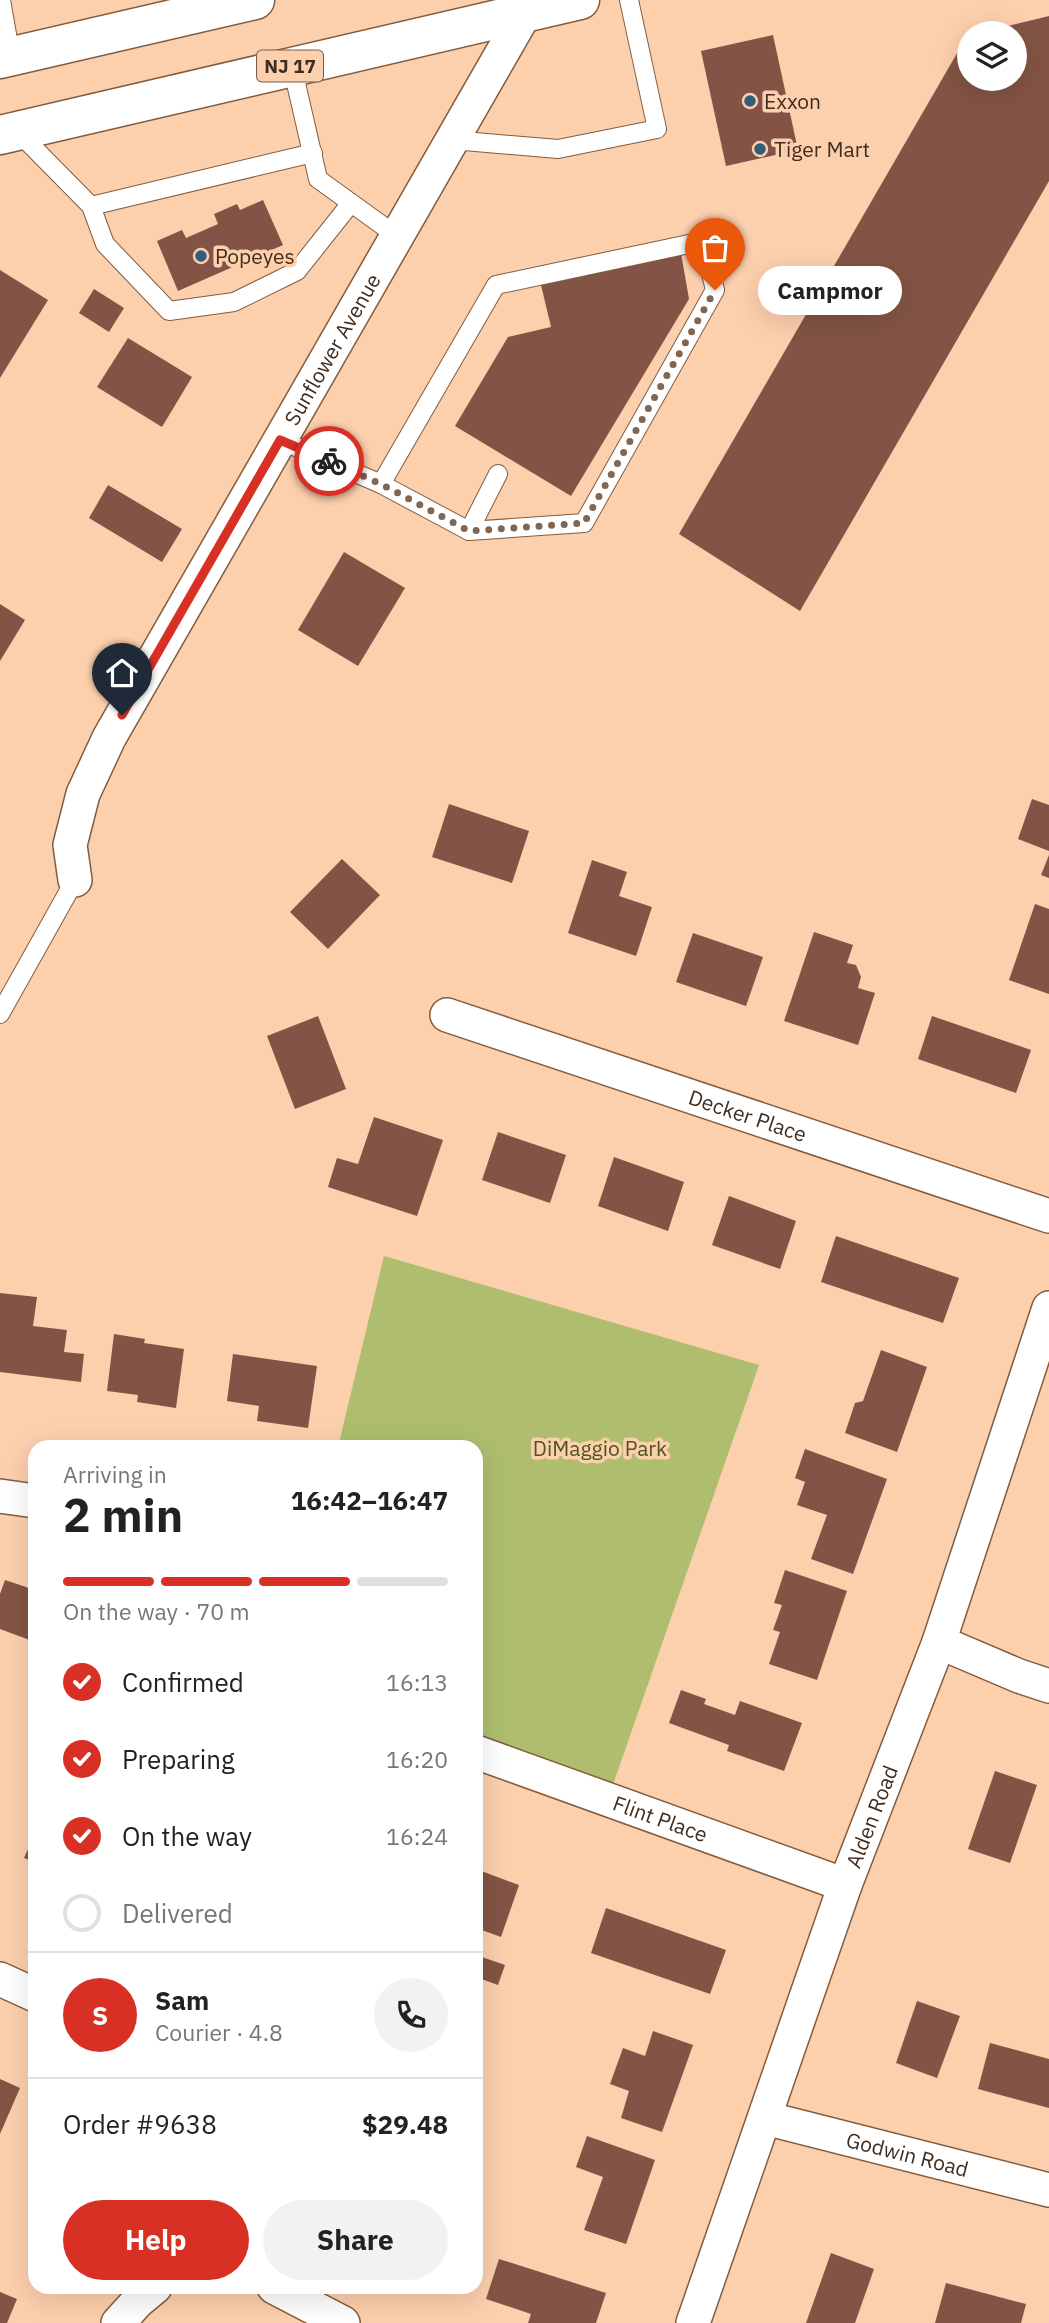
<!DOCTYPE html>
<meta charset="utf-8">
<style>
body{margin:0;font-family:"IBM Plex Sans",sans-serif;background:#f2f2f2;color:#222;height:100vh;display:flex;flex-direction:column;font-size:26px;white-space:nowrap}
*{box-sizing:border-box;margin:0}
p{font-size:23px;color:#767676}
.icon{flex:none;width:38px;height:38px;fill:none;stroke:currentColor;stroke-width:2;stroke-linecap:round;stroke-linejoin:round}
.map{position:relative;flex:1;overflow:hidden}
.side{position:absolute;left:28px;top:1440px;width:455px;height:854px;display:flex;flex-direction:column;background:#fff;border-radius:21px;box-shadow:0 7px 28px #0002}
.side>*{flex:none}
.controls{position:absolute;left:957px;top:21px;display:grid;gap:14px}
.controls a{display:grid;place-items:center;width:70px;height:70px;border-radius:50%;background:#fff;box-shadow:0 7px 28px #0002;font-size:35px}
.pin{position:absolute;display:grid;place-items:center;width:60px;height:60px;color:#fff;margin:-72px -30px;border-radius:50% 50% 50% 0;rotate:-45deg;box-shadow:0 0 7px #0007}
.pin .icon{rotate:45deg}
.courier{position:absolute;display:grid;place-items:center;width:70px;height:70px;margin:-35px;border:5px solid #d93025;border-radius:50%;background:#fff;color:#222;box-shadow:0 2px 9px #0007}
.bubble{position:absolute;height:49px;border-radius:24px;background:#fff;box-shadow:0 7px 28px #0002;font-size:23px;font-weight:800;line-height:49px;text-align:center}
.summary em{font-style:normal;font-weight:800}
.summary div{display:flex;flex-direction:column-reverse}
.summary{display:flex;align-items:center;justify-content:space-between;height:119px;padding:0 35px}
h1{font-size:46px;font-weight:800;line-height:52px}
.bar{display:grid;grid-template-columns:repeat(4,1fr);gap:10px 7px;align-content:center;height:84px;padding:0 35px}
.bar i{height:9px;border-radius:5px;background:#e0e0e0}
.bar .selected{background:#d93025}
.bar p{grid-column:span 4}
.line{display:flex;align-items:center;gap:18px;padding:0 35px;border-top:2px solid #e0e0e0}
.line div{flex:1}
.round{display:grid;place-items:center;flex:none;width:74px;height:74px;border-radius:37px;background:#f2f2f2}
ol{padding:0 35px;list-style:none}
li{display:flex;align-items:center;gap:21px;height:77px}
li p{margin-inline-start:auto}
li .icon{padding:7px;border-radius:50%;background:#d93025;color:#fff;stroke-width:4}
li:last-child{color:#767676}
li i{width:38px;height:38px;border:4px solid #e0e0e0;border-radius:50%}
.action{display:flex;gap:14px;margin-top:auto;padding:14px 35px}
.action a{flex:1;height:80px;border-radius:42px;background:#d93025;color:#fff;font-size:28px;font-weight:800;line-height:80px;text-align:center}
.action a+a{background:#f2f2f2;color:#222}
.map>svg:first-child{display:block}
</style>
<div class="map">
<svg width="1049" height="2323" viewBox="0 0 1049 2323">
<rect width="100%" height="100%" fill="#fccfad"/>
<path fill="#aebe6e" d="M384,1256l375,109 -151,434 -132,-47v-305h-138z"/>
<g fill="#835445">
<path d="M1049,16v165l-249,430 -121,-77 288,-498 3,-1v44h45v-46l-33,-1z"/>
<path d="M773,35l25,115 -72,16 -25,-115z"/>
<path d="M263,200l20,45 -105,46 -21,-50 25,-11 4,8 32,-14 -4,-10 23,-10 3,6z"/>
<path d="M681,253l8,46 -118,197 -116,-70 53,-89 43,-10 -10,-42z"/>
<path d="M0,270l48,30 -48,78z"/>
<path d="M94,289l30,19 -15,24 -30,-19z"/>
<path d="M128,338l64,39 -30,50 -65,-40z"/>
<path d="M108,485l74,44 -20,33 -73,-44z"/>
<path d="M344,552l61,36 -47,78 -60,-36z"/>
<path d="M0,604l25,16 -25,41z"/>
<path d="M1032,799l17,6v46l-31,-12z"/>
<path d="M449,804l80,27 -17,52 -80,-26z"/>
<path d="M1049,855v23l-8,-3z"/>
<path d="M342,859l38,36 -52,54 -38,-37z"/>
<path d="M592,860l35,12 -8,24 33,11 -16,49 -68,-23z"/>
<path d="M1035,904l14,5v85l-40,-14z"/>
<path d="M814,932l39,13 -6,18 9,2 5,12 -3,11 17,5 -17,52 -74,-24z"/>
<path d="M693,933l70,24 -17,49 -70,-24z"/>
<path d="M318,1016l28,73 -51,20 -28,-73z"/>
<path d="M932,1016l99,34 -15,43 -98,-34z"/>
<path d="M374,1117l69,23 -26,76 -89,-29 9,-29 21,6z"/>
<path d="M498,1132l68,23 -16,48 -68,-23z"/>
<path d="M614,1157l70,25 -16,49 -70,-25z"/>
<path d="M729,1196l67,25 -16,48 -68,-24z"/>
<path d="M836,1236l123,42 -16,45 -122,-41z"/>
<path d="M0,1293l37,4 -4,29 34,4 -3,22 20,2 -3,28 -81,-10z"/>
<path d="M114,1334l31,5 -1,4 40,6 -8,59 -39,-6 1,-7 -31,-4z"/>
<path d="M881,1350l46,17 -30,85 -52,-19 10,-30 8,-2z"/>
<path d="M233,1354l84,12 -9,62 -51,-7 2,-15 -32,-5z"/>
<path d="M805,1449l82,30 -34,95 -42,-15 16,-44 -30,-10 8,-23 -10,-4z"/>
<path d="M785,1570l62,21 -30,89 -48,-16 11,-32 -7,-2 9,-25 -8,-2z"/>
<path d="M5,1580l30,10v52l-35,-13v-35z"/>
<path d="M681,1690l25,9 -2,5 31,11 5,-14 62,22 -18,48 -57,-20 2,-6 -60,-22z"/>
<path d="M995,1771l42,14 -27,78 -42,-14z"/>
<path d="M35,1834v28l-11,-4z"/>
<path d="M476,1869l43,16 -18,52 -25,-9z"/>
<path d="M606,1908l120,42 -16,44 -119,-41z"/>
<path d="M476,1955l29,10 -7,20 -22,-8z"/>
<path d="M917,2001l43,15 -23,62 -41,-15z"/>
<path d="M653,2031l40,14 -31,87 -41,-14 8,-27 -19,-7 13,-36 22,8z"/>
<path d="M990,2043l59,16v49l-71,-19z"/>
<path d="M0,2079l20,9 -20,46z"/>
<path d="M587,2136l68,24 -29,84 -42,-14 19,-53 -27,-10z"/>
<path d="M831,2253l43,16 -19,54h-49z"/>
<path d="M499,2259l107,34 -10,30h-68l3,-9 -45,-15z"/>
<path d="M946,2283l80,21 -5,19h-86z"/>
<path d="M0,2292l17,7 -10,24h-7z"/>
</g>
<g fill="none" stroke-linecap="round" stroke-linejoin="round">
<defs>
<g id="lane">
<path d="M1,0l10,57"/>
<path d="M292,66l26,113 79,57"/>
<path d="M17,131l74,75 14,38 64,67 65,-9 63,-31 54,-68"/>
<path d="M452,140l106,9 99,-20 -28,-129"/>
<path d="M91,206l222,-53"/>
<path d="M280,440l101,44 88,47 29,-57"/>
<path d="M381,484l115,-199 207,-44 12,49 -131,233 -115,8"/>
<path d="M0,1014l75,-134"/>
</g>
<g id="street">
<path id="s1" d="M75,880l-5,-35 13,-51 26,-56 416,-725"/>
<path id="s2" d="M447,1015l602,201"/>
<path d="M0,1496l35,5"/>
<path d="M939,1642l80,34 30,10"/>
<path id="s3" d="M476,1752l369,133"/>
<path d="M0,1979l35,16"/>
<path id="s4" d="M765,2118l284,72"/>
<path d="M274,2287l69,36"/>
<path d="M118,2323l20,-22 17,-14"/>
<path id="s5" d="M693,2323l152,-438 94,-243 110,-334"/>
</g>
<g id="highway">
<path d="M0,59l255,-59"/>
<path d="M0,135l580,-135"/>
</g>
</defs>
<use href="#lane" stroke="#835c3d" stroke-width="20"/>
<use href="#street" stroke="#835c3d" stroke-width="36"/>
<use href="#highway" stroke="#835c3d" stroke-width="41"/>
<use href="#lane" stroke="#fff" stroke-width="18"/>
<use href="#street" stroke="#fff" stroke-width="33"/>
<use href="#highway" stroke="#fff" stroke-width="38"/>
</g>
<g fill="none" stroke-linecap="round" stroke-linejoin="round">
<path stroke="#816651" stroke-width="7" stroke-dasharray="0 12.6" d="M329,461l52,23 88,47 115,-8 131,-233"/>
<path stroke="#d93025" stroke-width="9" d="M122,715l158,-275 49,21"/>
</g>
<g fill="#2e5e7c" stroke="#fccfad" stroke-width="2.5">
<circle cx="750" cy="101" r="7"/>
<circle cx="760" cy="149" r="7"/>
<circle cx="201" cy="256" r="7"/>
</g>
<g text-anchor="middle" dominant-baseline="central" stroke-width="7" stroke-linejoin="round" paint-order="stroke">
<rect fill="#fccfad" stroke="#785e4a" stroke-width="2" x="257" y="50.5" width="66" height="31" rx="5"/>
<g font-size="19" font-weight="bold" fill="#3f2d20">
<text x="290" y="66">NJ 17</text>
</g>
<g font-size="21" fill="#3f2d20" stroke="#fccfad" text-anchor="start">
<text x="764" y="101">Exxon</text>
<text x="774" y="149">Tiger Mart</text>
<text x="215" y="256">Popeyes</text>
</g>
<g font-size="21" fill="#3f2d20" stroke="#fccfad">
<text stroke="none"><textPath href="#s1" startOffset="598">Sunflower Avenue</textPath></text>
<text stroke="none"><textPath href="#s2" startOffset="317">Decker Place</textPath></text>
<text stroke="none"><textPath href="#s5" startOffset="537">Alden Road</textPath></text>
<text stroke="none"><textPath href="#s3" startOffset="196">Flint Place</textPath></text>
<text stroke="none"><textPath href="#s4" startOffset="147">Godwin Road</textPath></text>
</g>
<g font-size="21" fill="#4c561f" stroke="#fccfad">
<text x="600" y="1448">DiMaggio Park</text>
</g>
</g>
</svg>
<div class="controls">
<a><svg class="icon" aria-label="layers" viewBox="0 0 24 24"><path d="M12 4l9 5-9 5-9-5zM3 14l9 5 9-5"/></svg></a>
</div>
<div class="pin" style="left:715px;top:290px;background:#ea580c"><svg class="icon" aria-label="bag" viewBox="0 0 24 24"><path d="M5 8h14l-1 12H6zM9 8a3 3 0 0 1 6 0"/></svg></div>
<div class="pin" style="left:122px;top:715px;background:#1f2937"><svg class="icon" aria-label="home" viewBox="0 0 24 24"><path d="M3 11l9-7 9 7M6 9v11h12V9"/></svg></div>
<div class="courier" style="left:329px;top:461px"><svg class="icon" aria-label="bike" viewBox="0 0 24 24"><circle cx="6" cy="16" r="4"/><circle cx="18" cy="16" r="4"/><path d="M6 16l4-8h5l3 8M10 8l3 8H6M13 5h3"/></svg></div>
<div class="bubble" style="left:758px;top:266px;width:144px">Campmor</div>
<section class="side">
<div class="summary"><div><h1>2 min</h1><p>Arriving in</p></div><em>16:42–16:47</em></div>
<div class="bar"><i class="selected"></i><i class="selected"></i><i class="selected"></i><i></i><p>On the way · 70 m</p></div>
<ol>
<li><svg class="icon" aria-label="check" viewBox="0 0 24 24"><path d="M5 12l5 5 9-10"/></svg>Confirmed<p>16:13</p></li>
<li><svg class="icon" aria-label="check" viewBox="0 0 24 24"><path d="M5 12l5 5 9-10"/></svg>Preparing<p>16:20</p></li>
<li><svg class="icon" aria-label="check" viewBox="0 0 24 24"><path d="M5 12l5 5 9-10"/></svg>On the way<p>16:24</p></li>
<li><i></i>Delivered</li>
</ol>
<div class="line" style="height:126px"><b class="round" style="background:#d93025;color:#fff">S</b><div><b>Sam</b><p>Courier · 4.8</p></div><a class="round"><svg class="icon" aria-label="phone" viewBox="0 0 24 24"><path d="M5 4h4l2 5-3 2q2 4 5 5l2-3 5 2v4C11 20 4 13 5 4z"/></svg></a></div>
<div class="line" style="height:91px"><div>Order #9638</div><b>$29.48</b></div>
<div class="action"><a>Help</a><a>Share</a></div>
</section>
</div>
